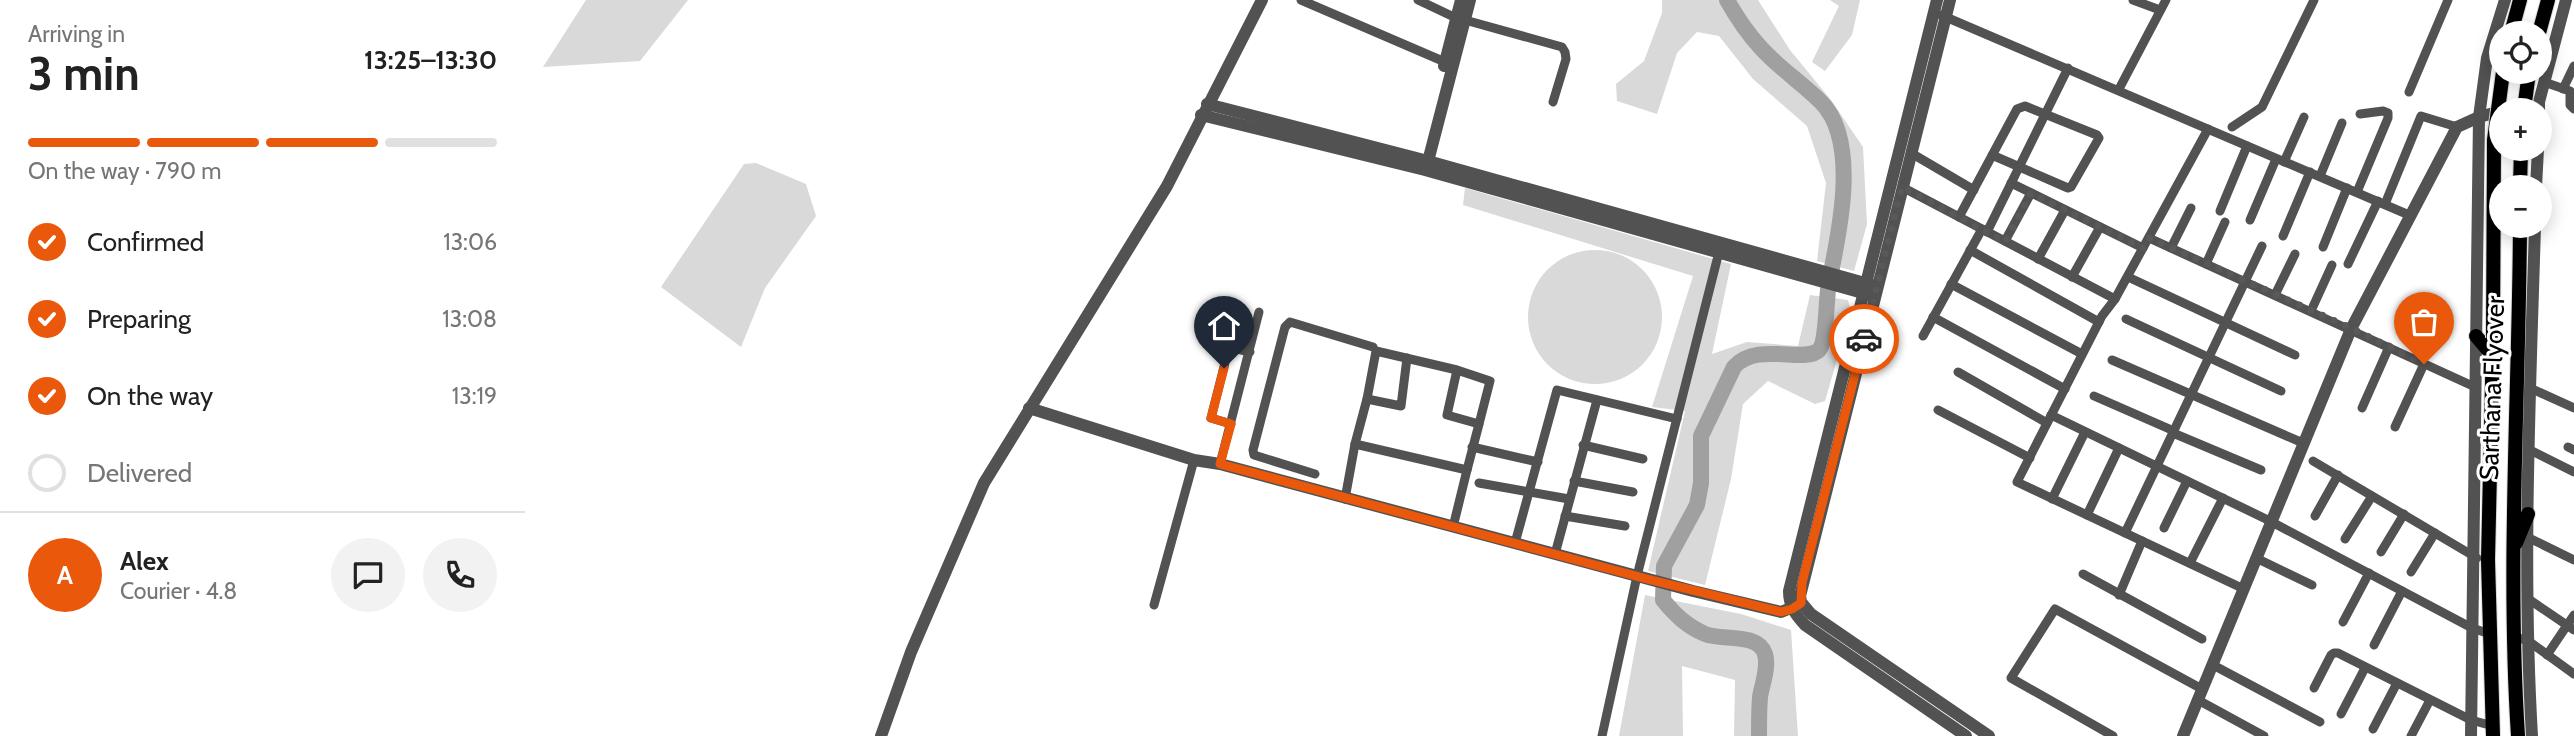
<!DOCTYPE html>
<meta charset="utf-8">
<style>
body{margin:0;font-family:Cabin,sans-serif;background:#f2f2f2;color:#222;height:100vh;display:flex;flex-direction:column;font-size:26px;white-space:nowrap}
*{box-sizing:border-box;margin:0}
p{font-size:23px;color:#767676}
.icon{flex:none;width:38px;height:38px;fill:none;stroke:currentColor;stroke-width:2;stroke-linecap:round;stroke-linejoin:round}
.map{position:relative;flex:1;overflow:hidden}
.drawer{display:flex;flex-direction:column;background:#fff;width:525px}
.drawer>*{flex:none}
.controls{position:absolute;left:1964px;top:21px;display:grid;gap:14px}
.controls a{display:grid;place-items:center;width:63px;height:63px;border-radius:50%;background:#fff;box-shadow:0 4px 18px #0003;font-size:35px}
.pin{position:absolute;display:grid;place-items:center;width:60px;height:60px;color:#fff;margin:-72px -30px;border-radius:50% 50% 50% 0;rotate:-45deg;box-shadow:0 0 7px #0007}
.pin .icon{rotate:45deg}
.courier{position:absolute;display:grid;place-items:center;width:70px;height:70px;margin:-35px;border:5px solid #ea580c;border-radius:50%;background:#fff;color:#222;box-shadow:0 2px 9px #0007}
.summary em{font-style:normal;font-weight:700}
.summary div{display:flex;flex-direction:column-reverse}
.summary{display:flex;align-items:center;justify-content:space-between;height:119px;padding:0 28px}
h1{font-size:46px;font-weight:700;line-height:52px}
.bar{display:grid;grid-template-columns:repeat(4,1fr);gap:10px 7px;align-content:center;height:84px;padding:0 28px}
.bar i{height:9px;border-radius:5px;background:#e0e0e0}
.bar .active{background:#ea580c}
.bar p{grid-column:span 4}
.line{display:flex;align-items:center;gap:18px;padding:0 28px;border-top:2px solid #e0e0e0}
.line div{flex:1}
.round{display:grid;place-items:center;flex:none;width:74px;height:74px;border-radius:37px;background:#f2f2f2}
ol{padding:0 28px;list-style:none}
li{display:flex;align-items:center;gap:21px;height:77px}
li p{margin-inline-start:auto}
li .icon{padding:7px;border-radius:50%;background:#ea580c;color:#fff;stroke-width:4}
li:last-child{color:#767676}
li i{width:38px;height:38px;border:4px solid #e0e0e0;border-radius:50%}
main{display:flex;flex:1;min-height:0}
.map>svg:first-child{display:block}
</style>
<main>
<section class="drawer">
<div class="summary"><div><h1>3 min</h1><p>Arriving in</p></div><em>13:25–13:30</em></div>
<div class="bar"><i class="active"></i><i class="active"></i><i class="active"></i><i></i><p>On the way · 790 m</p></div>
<ol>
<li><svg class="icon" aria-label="check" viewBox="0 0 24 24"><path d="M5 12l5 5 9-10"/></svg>Confirmed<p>13:06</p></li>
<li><svg class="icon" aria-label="check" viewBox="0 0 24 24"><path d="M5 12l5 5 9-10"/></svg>Preparing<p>13:08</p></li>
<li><svg class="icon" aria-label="check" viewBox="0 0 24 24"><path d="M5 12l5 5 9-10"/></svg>On the way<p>13:19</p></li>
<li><i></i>Delivered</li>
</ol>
<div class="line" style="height:126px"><b class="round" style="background:#ea580c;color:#fff">A</b><div><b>Alex</b><p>Courier · 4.8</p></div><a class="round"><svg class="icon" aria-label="chat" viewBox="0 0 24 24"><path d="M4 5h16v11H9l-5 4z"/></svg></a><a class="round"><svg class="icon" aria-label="phone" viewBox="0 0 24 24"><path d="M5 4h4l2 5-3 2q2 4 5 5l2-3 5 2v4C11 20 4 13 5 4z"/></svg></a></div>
</section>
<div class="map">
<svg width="2049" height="736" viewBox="0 0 2049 736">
<rect width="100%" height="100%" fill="#fff"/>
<g fill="#d9d9d9">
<path d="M61,0h102l-48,61 -97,6z"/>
<path d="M1137,0h96l32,50 41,50 32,47 4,77 -13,47 -37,-10 9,-78 -19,-57 -54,-47 -34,-43 -22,-4 -20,21 -20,61 -40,-13 -1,-17 28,-23 18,-48z"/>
<path d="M1305,0h30l-8,35 -27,36 -13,-9 27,-56z"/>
<path d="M231,163l50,21 10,32 -51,72 -24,59 -80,-60 83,-123z"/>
<path d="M940,188l266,76 -19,90 35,-12 51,4 12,-51 38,5 3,11 -26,90 -10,3 -47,-23 -25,23 -12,75 -26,106 -57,-14 37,-160 -33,-4 41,-131 -230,-71z"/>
<circle cx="1070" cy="317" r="67"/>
<path d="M1120,595l96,19 50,16 7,106h-64l1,-56 -53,-14 1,70h-64z"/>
</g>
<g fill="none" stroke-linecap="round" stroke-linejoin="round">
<path stroke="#a0a0a0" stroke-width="16" d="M1202,0c9,16 21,34 34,48 18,20 41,35 60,54 39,39 18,132 8,180 -3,15 -2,60 -10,68 -14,14 -62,-9 -85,17l-33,69v47l-4,22 -33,61 -1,34c13,16 24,26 42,34 16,7 53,-2 60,20 4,14 -3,30 -5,43 -1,13 -1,26 -1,39"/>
<defs>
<g id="primary">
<path d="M1986,33l9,-33"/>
<path d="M2014,33l9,-33"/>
<path d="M1995,187l1,-38"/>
<path d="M1951,336l17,20"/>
<path d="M1968,338l-5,222 5,176"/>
<path d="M1991,543l12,-29"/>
<path d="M1993,736c-11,-170 1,-340 2,-510"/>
</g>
</defs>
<use href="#primary" stroke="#dbdbdb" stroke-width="16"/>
<g stroke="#525252" stroke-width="9">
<path d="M776,0l144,62"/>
<path d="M893,0l38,18"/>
<path d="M1608,0l27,10"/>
<path d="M1416,15l468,200"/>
<path d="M940,20l97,27 3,5 1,7 -13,43"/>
<path d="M2019,82l26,9v14l4,4"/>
<path d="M1594,89l47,-89"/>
<path d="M2038,89l11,-23"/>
<path d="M1884,92l39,-92"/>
<path d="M1707,127l30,-20 52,-107"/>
<path d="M1683,129l-93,170 -13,17 -85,166 227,107"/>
<path d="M1386,153l63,37"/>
<path d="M1759,162l20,-45"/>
<path d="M1795,176l22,-53"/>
<path d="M1486,183l132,65"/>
<path d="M1377,187l213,112"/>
<path d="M1832,192l31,-74v-5l-5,-2 -23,3"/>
<path d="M1860,204l36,-88 36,11"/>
<path d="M1695,211l27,-65"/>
<path d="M1434,217l58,-108 8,-3 72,29 2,3 -28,49 -3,1 -76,-33"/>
<path d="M1725,220l26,-61"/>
<path d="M1462,232l81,-164"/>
<path d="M1758,236l27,-64"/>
<path d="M1624,238l326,149"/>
<path d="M1480,241l26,-48"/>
<path d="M1798,247l24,-59"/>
<path d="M1646,248l20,-40"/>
<path d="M1445,250l129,72"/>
<path d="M1513,259l27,-49"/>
<path d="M1681,264l19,-42"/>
<path d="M1823,264l30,-63"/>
<path d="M1547,277l28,-50"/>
<path d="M1603,277l167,78"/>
<path d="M1426,284l131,70"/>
<path d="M1750,295l20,-41"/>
<path d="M1786,311l21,-46"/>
<path d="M1408,317l132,72"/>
<path d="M1601,319l155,72"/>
<path d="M1398,336l59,-107"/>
<path d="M1587,360l191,83"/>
<path d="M1433,372l89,51"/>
<path d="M2005,388l44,20"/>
<path d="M1569,396l80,35"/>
<path d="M842,399l34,7 6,-48"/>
<path d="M1837,408l27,-61"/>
<path d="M1413,410l92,48"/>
<path d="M1526,415l219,106 202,107 18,6"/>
<path d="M706,424l-20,-6 18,-71 21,5"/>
<path d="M1870,427l29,-63"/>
<path d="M1648,433l88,37"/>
<path d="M1058,445l60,14"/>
<path d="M947,447l66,15"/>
<path d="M2043,447l6,3"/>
<path d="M2003,449l46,23"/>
<path d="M1788,461l164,97"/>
<path d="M695,464l39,-152"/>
<path d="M942,470l12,-46"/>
<path d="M790,474l-61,-19 -1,-5 32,-123 5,-5 83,25"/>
<path d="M1049,481l59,11"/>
<path d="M954,483l90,16"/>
<path d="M820,499l10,-55"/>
<path d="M1527,499l33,-67"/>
<path d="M1562,515l32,-67"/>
<path d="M1040,516l60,10"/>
<path d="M1790,516l23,-41"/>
<path d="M928,527l14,-57 -112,-26 12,-45 9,-48 81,19 33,11 -11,43 -32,-9 10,-45"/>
<path d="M1639,528l23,-47"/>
<path d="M1600,533l137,-287"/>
<path d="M2004,538l45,22"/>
<path d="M1820,539l27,-43"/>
<path d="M990,543l42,-153 120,29"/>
<path d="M1856,552l23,-38"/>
<path d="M1030,554l42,-154"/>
<path d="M1731,558l56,27"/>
<path d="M1665,563l33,-65"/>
<path d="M1886,572l24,-39"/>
<path d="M1558,574l119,65"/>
<path d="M1594,595l23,-54"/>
<path d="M2002,598l47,32"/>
<path d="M629,605l40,-145"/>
<path d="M1818,622l26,-49"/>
<path d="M1987,637l15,3 47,34"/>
<path d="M1849,645l28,-54"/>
<path d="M2022,655l27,-40"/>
<path d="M1688,665l107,57"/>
<path d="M1789,688l17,-33 3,-2h4l133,67 22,6"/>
<path d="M1673,700l66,36"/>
<path d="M1816,714l24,-46"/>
<path d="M1848,729l24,-46"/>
<path d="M1077,736l35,-160 83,-328"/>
<path d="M1588,736l-102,-58 44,-69 147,80"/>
<path d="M1886,736l19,-36"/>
</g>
<g stroke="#525252" stroke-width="12">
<path d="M1412,0l-148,591c0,15 6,23 16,34l161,111"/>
<path d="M1425,0l-150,596 1,6 10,12 178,122"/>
<path d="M919,66l17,-66"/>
<path d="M682,104l221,57 444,124"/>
<path d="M2014,110v-8l27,-102"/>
<path d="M676,115l224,55 445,125"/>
<path d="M901,169l44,-169"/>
<path d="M2011,187l2,-38"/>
<path d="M504,408l165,52 26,4 473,127 88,21 17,-7"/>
<path d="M356,736l30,-84 73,-169 183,-297 95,-186"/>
<path d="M1658,736l168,-407 106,-202 22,-10 22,-6"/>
<path d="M1946,736l8,-619 8,-59 18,-58"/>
<path d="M2007,736c-10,-170 -2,-340 3,-510"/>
</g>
<use href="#primary" stroke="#000" stroke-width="14"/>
<defs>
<g id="primary-bridge">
<path d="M1999,110l5,-38"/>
<path d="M1968,338l1,-198 9,-68"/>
</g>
</defs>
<use href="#primary-bridge" stroke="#dbdbdb" stroke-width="16" stroke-linecap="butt"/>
<use href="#primary-bridge" stroke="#000" stroke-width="14"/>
</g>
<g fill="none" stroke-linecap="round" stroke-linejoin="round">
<path stroke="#595959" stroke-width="7" stroke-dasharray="0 12.6" d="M1339,339l38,-152 103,55 26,-49 112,55 6,-10 202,90 73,36"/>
<path stroke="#ea580c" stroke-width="9" d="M699,368l-13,50 20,6 -11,40 427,115 134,33 11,-3 9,-6 1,-20 62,-244"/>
</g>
<g text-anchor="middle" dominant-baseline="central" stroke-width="6" stroke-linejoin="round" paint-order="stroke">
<g font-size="26" fill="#000" stroke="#fff">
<text transform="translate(1967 388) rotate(-88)">Sarthana Flyover</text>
</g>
</g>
</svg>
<div class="controls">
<a><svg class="icon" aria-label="locate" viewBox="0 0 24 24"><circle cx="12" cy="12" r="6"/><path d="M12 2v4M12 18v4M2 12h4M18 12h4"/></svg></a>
<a>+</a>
<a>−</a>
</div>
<div class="pin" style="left:1899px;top:364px;background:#ea580c"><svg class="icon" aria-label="bag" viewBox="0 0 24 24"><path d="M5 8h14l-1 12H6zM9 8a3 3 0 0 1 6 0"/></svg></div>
<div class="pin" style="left:699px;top:368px;background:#1f2937"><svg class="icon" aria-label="home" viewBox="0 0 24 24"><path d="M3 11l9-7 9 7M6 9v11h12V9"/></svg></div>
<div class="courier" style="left:1339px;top:339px"><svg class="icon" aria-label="car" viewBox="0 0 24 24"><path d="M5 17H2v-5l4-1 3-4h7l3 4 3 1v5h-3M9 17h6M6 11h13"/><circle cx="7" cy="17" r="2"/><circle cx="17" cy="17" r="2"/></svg></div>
</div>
</main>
